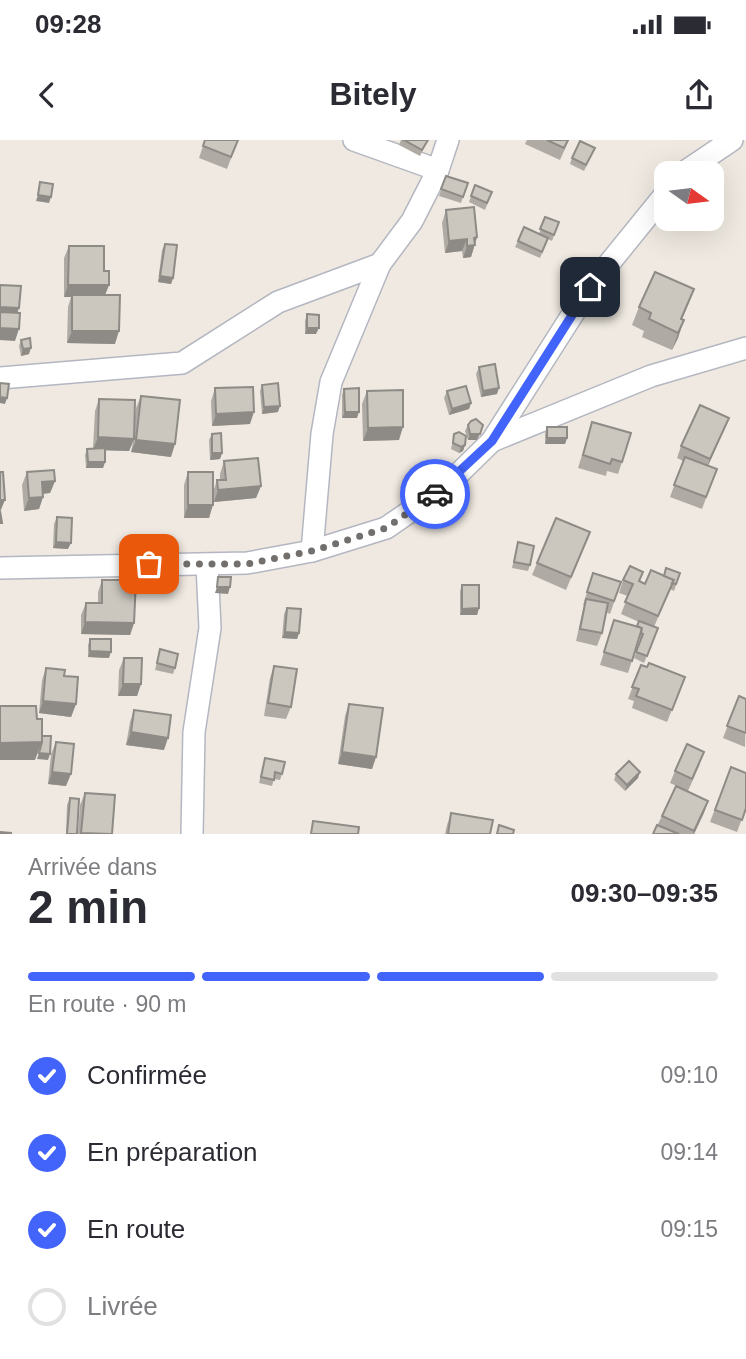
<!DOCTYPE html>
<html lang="fr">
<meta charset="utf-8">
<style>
body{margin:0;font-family:Arial,sans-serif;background:#f7f7f7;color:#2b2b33;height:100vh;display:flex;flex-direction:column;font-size:26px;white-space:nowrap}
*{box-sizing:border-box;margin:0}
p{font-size:23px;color:#7c7c81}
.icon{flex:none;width:38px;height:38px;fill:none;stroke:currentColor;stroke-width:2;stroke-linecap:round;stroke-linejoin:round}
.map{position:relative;height:694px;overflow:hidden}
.side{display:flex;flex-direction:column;background:#fff;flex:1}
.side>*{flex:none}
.needle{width:46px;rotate:104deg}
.fabs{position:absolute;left:654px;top:21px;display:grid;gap:14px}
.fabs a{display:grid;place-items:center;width:70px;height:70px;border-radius:14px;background:#fff;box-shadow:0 7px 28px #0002;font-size:35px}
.pin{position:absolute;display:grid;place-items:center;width:60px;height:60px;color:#fff;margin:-30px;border-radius:14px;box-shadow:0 4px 10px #0006}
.courier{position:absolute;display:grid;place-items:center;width:70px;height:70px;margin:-35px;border:5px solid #4264fb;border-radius:50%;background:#fff;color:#222;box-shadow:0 2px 9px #0007}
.overview em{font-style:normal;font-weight:700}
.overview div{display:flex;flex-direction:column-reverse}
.overview{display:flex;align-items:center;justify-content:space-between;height:119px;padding:0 28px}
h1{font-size:46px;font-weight:700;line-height:52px}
.bar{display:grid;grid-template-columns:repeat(4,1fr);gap:10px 7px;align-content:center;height:84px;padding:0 28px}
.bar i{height:9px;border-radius:5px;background:#e1e1e2}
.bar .on{background:#4264fb}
.bar p{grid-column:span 4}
ol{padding:0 28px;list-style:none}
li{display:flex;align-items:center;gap:21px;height:77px}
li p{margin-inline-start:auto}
li .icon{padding:7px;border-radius:50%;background:#4264fb;color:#fff;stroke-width:4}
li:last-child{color:#7c7c81}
li i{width:38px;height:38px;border:4px solid #e1e1e2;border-radius:50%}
.status{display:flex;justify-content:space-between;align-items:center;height:49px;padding:0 35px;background:#fff;direction:ltr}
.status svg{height:19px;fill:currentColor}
header{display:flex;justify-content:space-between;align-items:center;height:91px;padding:0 28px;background:#fff;font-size:32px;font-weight:700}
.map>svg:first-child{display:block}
</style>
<div class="status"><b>09:28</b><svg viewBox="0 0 49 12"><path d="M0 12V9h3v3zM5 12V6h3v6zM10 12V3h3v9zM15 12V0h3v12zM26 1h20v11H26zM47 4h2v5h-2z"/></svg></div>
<header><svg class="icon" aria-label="back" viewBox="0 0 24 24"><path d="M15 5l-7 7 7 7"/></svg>Bitely<svg class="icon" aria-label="share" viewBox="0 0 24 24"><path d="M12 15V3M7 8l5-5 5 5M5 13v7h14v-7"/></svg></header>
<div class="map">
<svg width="746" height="694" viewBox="0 0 746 694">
<rect width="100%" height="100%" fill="#efe9e1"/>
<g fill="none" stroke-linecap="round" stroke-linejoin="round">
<defs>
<g id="minor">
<path d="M354,0l84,30"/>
<path d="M683,33l49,-33"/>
<path d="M0,238l182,-15 96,-61 102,-38"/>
<path d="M492,301l98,-154 77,-95"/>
<path d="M312,411l10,-117 9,-52 49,-118 32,-43 26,-51 10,-30"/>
<path d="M0,428l247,-5 65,-12 74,-23 58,-40 48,-47 159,-65 95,-28"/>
<path d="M192,694l2,-102 16,-104 -3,-63"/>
</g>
</defs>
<use href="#minor" stroke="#b4b7c1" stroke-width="24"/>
<use href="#minor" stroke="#fff" stroke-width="21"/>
</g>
<g fill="#afaba4">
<path d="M205,0h33l-11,29 -28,-11z"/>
<path d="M401,0h27l-8,16 -21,-11z"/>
<path d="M527,0h42l-9,20 -35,-16z"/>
<path d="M595,8l-11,23 -14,-7 2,-6z"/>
<path d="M446,36l22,7 -7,20 -22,-7z"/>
<path d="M475,45l17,7 -7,18 -16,-8z"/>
<path d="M446,70l31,27 -6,20 -8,1 -1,-7 -17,2 -3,-30z"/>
<path d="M545,77l14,5 -7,19 -4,-2 -8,19 -25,-11 3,-6 21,-7z"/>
<path d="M165,104l8,34 -2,6 -13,-2 4,-32z"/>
<path d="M69,106l35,25 5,14 -4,10 10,49 -48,-1 1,-36 3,-10h-7v-39z"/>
<path d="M639,167h48l-5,12 -4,19 -6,12 -30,-13 2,-6 -12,-6z"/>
<path d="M307,174l9,20h-11v-13z"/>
<path d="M21,200l8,14 -8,2 -2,-10z"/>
<path d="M479,227l18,27 -16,3 -5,-23z"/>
<path d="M262,245l16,27 -16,2 -2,-23z"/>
<path d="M215,248l35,36 -38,2 -1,-25z"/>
<path d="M344,249l13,29h-15v-23z"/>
<path d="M367,251l32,49 -36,1 -1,-37z"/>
<path d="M447,251l24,12 -2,6 -20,6 -5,-17z"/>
<path d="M141,256l30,61 -40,-5 2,-10 -4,9 -24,-1v12l-2,6h-17l-1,-13 2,-6 6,-1 2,-37 4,-12 35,28 2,-19z"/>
<path d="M729,278l-21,48 9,3 -15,40 -32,-12 13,-36 -6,-3 4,-12z"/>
<path d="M592,282l30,40 -4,12 -11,-3 -1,5 -28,-8z"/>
<path d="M468,285l9,15h-9l-3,-9z"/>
<path d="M547,287l20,11 -2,6h-20v-10z"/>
<path d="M212,294l10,19 -2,6 -10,1 -1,-20z"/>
<path d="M454,294l11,11 -2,6 -4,2 -8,-4z"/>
<path d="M224,321l37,25 -5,12 -42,4 -1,-7 -4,23h-25v-33l4,-13 25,20 4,-12h3v-6z"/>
<path d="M27,332l28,9 -5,12 -7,1v3l-4,12 -15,2 -2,-26z"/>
<path d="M57,377l11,32 -15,-1 1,-24z"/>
<path d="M590,392l-24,58 -34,-15 5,-12z"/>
<path d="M518,402l12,23 -2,6 -16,-3z"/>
<path d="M593,433l28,9 -11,32 -4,-2 -4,21 -5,13 -21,-5 8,-36h-1z"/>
<path d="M680,433l-6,18 -4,-2 -16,38 4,1 -14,35 -10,-5 7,-18 -2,-1 -11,34 -28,-8 14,-45 23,6 2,-4 -18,-8 7,-18 -9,-3 4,-13 16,1 6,3 18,-8z"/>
<path d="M102,440l32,43 -4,12 -49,-1v-19l5,-12h12v-11z"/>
<path d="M462,445l17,23 -2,7h-17v-24z"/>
<path d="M287,468l12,25 -2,6 -15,-1 2,-24z"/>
<path d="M90,499l19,19 -21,-1v-12z"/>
<path d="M160,509l15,19 -2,6 -18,-4z"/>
<path d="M124,518l17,26 -4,12h-19l1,-26z"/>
<path d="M641,525l44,12 -18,45 -35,-14 2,-7 -6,-2z"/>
<path d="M274,526l17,41 -5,12 -22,-3 6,-38z"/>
<path d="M46,528l30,36 -5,13 -32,-4 3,-33z"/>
<path d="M739,556l7,3 -1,48 -22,-9z"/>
<path d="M349,564l27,53 -4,12 -34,-5 7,-48z"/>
<path d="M134,570l30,40 -38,-5 4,-23z"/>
<path d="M56,602l10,44 -18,-2 3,-30z"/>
<path d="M265,618l17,16 -2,6 -6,-1 -2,7 -13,-3z"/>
<path d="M700,624l-12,27 -18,-8 5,-12z"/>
<path d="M731,627l15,41 -9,24 -27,-10z"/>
<path d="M616,634l22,4 -13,13 -11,-11z"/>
<path d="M85,653l27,41h-34l2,-29z"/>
<path d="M70,658l7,36h-11l1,-29z"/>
<path d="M708,661l-14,33h-41l9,-18z"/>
<path d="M451,673l39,21h-45l2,-9z"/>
</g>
<g fill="#8e8b86">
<path d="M38,55l13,2 -2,6 -13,-2z"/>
<path d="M477,97l-6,20 -8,1 4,-12 7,-8z"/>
<path d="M467,99l-5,12 -17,2 4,-12z"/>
<path d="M160,136l13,2 -2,6 -13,-2z"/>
<path d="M68,145h41l-5,12 -32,-2 -1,2h-7z"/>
<path d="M694,149l-7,18 -11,25 5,-13z"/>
<path d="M0,167l19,1 -4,12 -15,-1z"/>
<path d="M684,180l-6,18 -6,12 6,-17z"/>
<path d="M0,188l19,1 -4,12 -15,-1z"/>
<path d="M307,188h12l-3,6h-11z"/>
<path d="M72,191h47l-4,13 -48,-1z"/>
<path d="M31,208l-2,6 -8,2 2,-7z"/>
<path d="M499,248l-2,6 -16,3 2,-6z"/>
<path d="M0,257l7,1 -2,6 -5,-1z"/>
<path d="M471,263l-2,6 -20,6 3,-6z"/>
<path d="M280,266l-2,6 -16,2 2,-7z"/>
<path d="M254,272l-4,12 -38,2 4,-12z"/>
<path d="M345,272h14l-2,6h-15z"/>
<path d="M729,278l-5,12 -19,42 5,-13z"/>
<path d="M403,287l-4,13 -36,1 5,-13z"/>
<path d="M470,294h10l-3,6h-9z"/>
<path d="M98,297l36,2 -5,12 -36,-1z"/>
<path d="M547,298h20l-2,6h-20z"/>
<path d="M136,300l39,4 -4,13 -40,-5z"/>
<path d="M465,305l-2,6 -4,2 2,-6z"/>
<path d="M212,313h10l-2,6 -10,1z"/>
<path d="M88,322h17l-2,6h-17z"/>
<path d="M55,341l-5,12 -12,1 4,-12z"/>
<path d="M261,346l-5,12 -42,4 4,-12z"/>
<path d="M43,357l-4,12 -15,2 5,-13z"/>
<path d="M0,360h5l-5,12z"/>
<path d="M188,365h25l-4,13h-25z"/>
<path d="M56,402l15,1 -3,6 -15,-1z"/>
<path d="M217,447h13l-2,7 -13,-1z"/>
<path d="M479,468l-2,7h-17l2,-6z"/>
<path d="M85,482l49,1 -4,12 -49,-1z"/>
<path d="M285,492l14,1 -2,6 -15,-1z"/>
<path d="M90,511l21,1 -2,6 -21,-1z"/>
<path d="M123,544h18l-4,12h-19z"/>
<path d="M43,561l33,3 -5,13 -32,-4z"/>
<path d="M131,592l37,6 -4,12 -38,-5z"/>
<path d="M42,602l-7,18h-35v-17z"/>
<path d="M342,612l34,5 -4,12 -34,-5z"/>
<path d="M39,613l11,1 -2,6 -11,-1z"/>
<path d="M52,632l19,2 -5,12 -18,-2z"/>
<path d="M640,632l-2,6 -13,13 2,-6z"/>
<path d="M708,661l-4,12 -10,21h-1z"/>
</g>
<g fill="#cbc7bf" stroke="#8e8b86" stroke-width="2">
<path d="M205,0h33l-7,17 -28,-11z"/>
<path d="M404,0h24l-6,10z"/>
<path d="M547,0h21l-4,8z"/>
<path d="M580,1l15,7 -9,17 -14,-7z"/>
<path d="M446,36l22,7 -5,14 -22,-8z"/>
<path d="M40,42l13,2 -2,13 -13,-2z"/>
<path d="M475,45l17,7 -5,11 -16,-7z"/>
<path d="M474,67l3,30 -3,1 1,7 -8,1v-7l-18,2 -3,-31z"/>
<path d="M545,77l14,5 -5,13 -14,-6z"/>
<path d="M524,87l24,11 -6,14 -24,-11z"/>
<path d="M165,104l12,1 -4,33 -13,-2z"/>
<path d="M69,106h35v25h5v14h-41z"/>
<path d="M655,132l39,17 -13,30 3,1 -6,13 -29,-14 2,-6 -12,-6z"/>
<path d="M0,145l21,1 -2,22 -19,-1z"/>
<path d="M72,155h48l-1,36h-47z"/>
<path d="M0,172l20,1 -1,16 -19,-1z"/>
<path d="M307,174l12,1v13h-12z"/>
<path d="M30,198l1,10 -8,1 -2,-9z"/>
<path d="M495,224l4,24 -16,3 -4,-24z"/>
<path d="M0,243l9,1 -2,14 -7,-1z"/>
<path d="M278,243l2,23 -16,1 -2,-22z"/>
<path d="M466,246l5,17 -19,6 -5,-18z"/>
<path d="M253,247l1,25 -38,2 -1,-26z"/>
<path d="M359,248v24h-14l-1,-23z"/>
<path d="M403,250v37l-35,1 -1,-37z"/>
<path d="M141,256l39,4 -5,44 -39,-4z"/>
<path d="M99,259l36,1 -1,39 -36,-2z"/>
<path d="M700,265l29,13 -19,41 -29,-13z"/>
<path d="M476,279l7,6 -3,9h-10l-2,-9 3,-4z"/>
<path d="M592,282l39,11 -9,29 -10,-3 -2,5 -27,-9z"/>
<rect x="547" y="287" width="20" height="11"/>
<path d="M459,292l7,4 -1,9 -4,2 -8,-4 1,-9z"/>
<path d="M221,293l1,20h-10v-19z"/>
<path d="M105,308v14h-17l-1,-13z"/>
<path d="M685,317l32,12 -11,28 -32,-12z"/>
<path d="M258,318l3,28 -43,4 -1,-10h9l-2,-19z"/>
<path d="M54,330l1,11 -13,1 1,15 -14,1 -2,-26z"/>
<path d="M0,332h3l2,28h-5z"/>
<rect x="188" y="332" width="25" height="33"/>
<path d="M0,371l2,12h-2z"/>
<path d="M57,377l15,1 -1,25 -15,-1z"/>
<path d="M556,378l34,14 -19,45 -34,-14z"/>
<path d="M518,402l16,4 -4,19 -16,-3z"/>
<path d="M630,426l13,6 -4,9 6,3 6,-14 23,10 -16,36 -33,-14 8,-18 -10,-4z"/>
<path d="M666,428l14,5 -4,11 -4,-1 2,-3 -10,-4z"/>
<path d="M593,433l28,9 -7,19 -27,-9z"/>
<path d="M218,437h13l-1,10h-13z"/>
<path d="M102,440h34l-2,43 -49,-1 1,-19h16z"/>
<path d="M462,445h17v23l-17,1z"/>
<path d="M586,459l22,4 -6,30 -22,-4z"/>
<path d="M287,468l14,1 -2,24 -14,-1z"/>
<path d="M614,480l28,8 -10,33 -28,-9z"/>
<path d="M639,481l19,7 -11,28 -11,-4 7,-18 -2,-1 1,-5 -5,-2z"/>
<path d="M90,499h21v13l-21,-1z"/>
<path d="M160,509l18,5 -3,14 -18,-5z"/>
<path d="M124,518h18l-1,26h-18z"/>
<path d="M649,523l36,14 -13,33 -36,-14 3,-7 -7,-2 9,-22 6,2z"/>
<path d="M274,526l23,3 -6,38 -23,-4z"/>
<path d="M46,528l19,2 -1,6 14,1 -2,27 -33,-3z"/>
<path d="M739,556l7,3v34l-19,-7z"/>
<path d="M349,564l34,4 -7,49 -34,-5z"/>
<path d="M0,566h36l1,13h5v23l-42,1z"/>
<path d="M134,570l37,5 -3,23 -37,-6z"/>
<path d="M42,596h9l-1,18 -11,-1 3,-11z"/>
<path d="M56,602l18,2 -3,30 -19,-2z"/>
<path d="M687,604l17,8 -12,27 -17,-8z"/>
<path d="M265,618l20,4 -3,12 -7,-2 -1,8 -13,-3z"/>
<path d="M629,621l11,11 -13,13 -11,-11z"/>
<path d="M731,627l15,6v35l-4,12 -27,-10z"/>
<path d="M676,646l32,15 -14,30 -32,-15z"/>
<path d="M85,653l30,2 -3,39 -31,-1z"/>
<path d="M70,658l9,1 -2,35h-10z"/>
<path d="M451,673l42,7 -3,14h-42z"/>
<path d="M313,681l46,6 -1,7h-47z"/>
<path d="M499,685l15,5 -1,4h-16z"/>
<path d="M657,685l22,9h-26z"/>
<path d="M0,692l11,1v1h-11z"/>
</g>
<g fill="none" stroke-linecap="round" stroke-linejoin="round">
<path stroke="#726f6d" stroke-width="7" stroke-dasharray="0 12.6" d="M149,424h98l65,-13 74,-23 49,-34"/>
<path stroke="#4264fb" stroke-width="9" d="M435,354l57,-53 98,-154"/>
</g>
</svg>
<div class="fabs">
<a><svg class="needle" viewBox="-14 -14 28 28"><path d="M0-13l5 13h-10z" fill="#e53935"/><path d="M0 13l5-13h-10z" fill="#7c7c81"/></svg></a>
</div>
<div class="pin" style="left:149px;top:424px;background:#ea580c"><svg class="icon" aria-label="bag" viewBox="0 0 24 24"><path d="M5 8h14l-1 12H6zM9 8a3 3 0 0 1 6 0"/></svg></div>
<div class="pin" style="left:590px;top:147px;background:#1f2937"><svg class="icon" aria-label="home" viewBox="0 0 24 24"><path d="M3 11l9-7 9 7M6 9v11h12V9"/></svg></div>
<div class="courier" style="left:435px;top:354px"><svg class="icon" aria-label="car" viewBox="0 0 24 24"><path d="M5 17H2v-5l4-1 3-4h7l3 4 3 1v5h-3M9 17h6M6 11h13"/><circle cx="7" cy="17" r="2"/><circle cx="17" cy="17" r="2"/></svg></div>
</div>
<section class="side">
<div class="overview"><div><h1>2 min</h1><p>Arrivée dans</p></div><em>09:30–09:35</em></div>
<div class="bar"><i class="on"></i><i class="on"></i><i class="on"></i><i></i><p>En route · 90 m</p></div>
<ol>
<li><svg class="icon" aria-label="check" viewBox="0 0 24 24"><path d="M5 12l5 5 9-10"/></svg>Confirmée<p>09:10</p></li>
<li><svg class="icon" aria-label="check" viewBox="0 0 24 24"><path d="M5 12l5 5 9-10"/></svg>En préparation<p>09:14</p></li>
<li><svg class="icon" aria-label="check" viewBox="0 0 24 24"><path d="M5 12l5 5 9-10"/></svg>En route<p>09:15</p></li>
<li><i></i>Livrée</li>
</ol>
</section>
